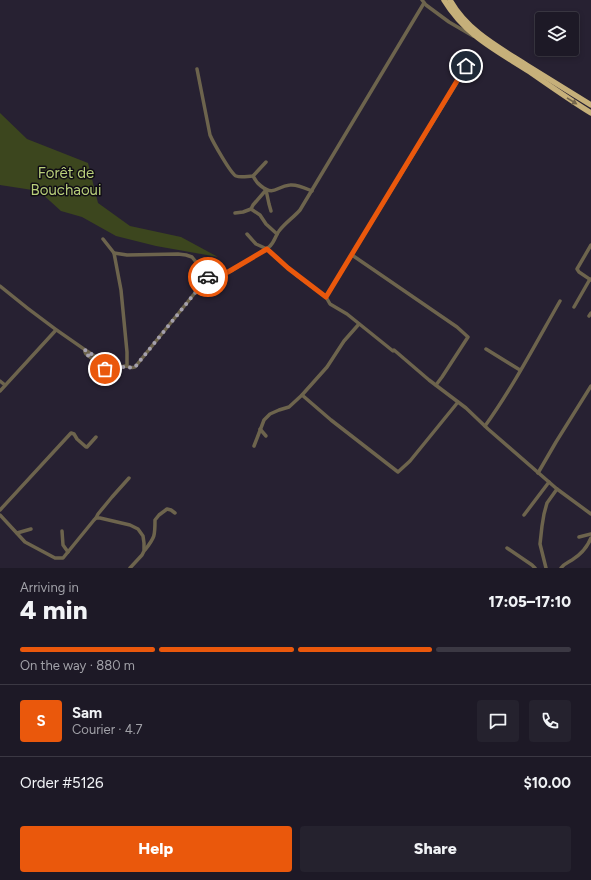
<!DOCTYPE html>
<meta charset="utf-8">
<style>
body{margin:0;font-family:Figtree,sans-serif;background:#25222e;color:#f1f3f6;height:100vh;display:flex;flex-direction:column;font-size:15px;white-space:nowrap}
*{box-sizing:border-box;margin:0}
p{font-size:13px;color:#a0a0a7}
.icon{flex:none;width:22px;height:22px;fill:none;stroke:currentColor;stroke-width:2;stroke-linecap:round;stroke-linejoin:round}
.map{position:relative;height:568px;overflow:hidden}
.side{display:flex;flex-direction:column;background:#1d1926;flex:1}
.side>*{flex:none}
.controls{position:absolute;left:535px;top:12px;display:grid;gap:8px}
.controls a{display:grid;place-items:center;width:44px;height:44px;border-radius:4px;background:#1d1926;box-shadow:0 2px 6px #0003,0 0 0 1px #3b3843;font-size:20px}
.pin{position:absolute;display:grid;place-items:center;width:34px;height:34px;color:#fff;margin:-17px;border:2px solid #fff;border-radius:50%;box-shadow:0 1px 4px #0007}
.courier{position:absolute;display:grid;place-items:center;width:40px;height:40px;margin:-20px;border:3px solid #ea580c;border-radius:50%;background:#fff;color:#222;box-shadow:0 1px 5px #0007}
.head em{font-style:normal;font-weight:800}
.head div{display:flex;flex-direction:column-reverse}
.head{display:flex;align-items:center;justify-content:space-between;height:68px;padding:0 20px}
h1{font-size:26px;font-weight:800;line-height:30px}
.bar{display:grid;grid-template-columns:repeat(4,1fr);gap:6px 4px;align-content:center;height:48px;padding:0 20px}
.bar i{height:5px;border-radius:3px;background:#3b3843}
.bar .active{background:#ea580c}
.bar p{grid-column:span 4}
.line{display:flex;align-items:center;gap:10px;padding:0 20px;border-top:1px solid #3b3843}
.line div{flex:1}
.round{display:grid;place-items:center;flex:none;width:42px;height:42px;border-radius:4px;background:#25222e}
.action{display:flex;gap:8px;margin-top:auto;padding:8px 20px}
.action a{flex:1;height:46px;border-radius:4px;background:#ea580c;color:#fff;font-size:16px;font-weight:800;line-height:46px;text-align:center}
.action a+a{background:#25222e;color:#f1f3f6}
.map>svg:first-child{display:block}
</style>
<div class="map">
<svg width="591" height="568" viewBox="0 0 591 568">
<rect width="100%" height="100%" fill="#272132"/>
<path fill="#3c461e" d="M0,113l27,26 61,24 10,40 32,23 51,11 37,20 -62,-11 -40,-10 -34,-19 -21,-6 -22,-20 -39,-6z"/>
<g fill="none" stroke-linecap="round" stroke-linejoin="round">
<g stroke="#6d644d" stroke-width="3.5">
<path d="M422,0l4,5 23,17 24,14"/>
<path d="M197,69l13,66c3,7 21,39 26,41 5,2 12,0 17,0l13,-14"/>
<path d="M253,176c2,4 4,7 8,10 14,11 15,0 29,-1 7,-1 15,3 22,6"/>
<path d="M266,190l3,14 2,7"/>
<path d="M251,209l9,6 6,9 11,10"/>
<path d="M235,213l8,-1 8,-3 2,-4 13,-15"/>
<path d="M247,234l9,10 11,5 28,25 31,23 4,7 17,10 46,37"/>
<path d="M103,239l11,14 7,37 6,62v14"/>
<path d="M591,245l-14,24 2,3 12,8"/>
<path d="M114,253l13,2 51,-1 8,1 6,2 16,20"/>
<path d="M352,255l105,72 11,10 -26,40 -6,8"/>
<path d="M0,286c36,30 73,57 112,81 8,3 7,0 13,-1 5,0 5,3 10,1l72,-89c7,-4 16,-4 24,-7l38,-24c6,-5 6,-11 10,-16 6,-8 15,-14 21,-21l124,-207"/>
<path d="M326,297l141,-231"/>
<path d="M574,307l16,-28"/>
<path d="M589,316l2,-3"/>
<path d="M486,349l34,21"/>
<path d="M85,350v2l1,2 19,15"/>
<path d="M394,350l35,30 37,28 22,21 69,60 34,25"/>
<path d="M0,381l5,4"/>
<path d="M0,391l56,-61"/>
<path d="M302,395l29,25 67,52 12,-11 48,-59"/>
<path d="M485,426c28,-39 51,-83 75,-125"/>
<path d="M260,429l6,7"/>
<path d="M254,446l10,-26 6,-6 9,-4 10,-3 13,-12 25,-28 17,-26 15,-17"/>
<path d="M538,473l18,-31 35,-56"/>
<path d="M0,510l71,-77 3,1 3,5 9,8h1l9,-10"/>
<path d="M0,515l25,27 30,16h8l31,-38 2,-2h4l30,7 8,4 5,7 1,7v8l-2,4 -12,13"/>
<path d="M524,515l25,-33"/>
<path d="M96,518l2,-4 14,-17 17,-19"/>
<path d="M62,531l1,14 5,7"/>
<path d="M17,533l14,-4"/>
<path d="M579,537l12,-3"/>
<path d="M507,548l25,17 3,3"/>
<path d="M145,550c10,-13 10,-14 10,-30l4,-5 8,-6 4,1 4,3"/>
<path d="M546,568l-6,-24 2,-18 2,-12 3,-11 10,-14"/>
<path d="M561,568c3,-4 6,-5 11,-8 8,-5 15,-12 19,-22"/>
</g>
<g stroke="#c6b07a" stroke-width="5.5">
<path d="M444,0c22,36 52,50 86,72 20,14 40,28 61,41"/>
<path d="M450,0c17,31 50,48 78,66 21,13 42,26 63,39"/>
</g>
</g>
<defs><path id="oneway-solid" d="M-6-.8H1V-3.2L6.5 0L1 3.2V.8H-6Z"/></defs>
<use fill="#74664c" href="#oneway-solid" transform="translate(572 101) rotate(32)"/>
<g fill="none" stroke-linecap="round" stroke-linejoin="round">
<path stroke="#a4a0ae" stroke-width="4" stroke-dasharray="0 7.2" d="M105,369l-19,-15 -1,-2v-2l29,18h6l6,-2 5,2 4,-1 73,-90"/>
<path stroke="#ea580c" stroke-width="5" d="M208,277l5,-2 15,-3 39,-23 21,19 38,29 140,-231"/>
</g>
<g text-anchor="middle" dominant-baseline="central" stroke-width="3" stroke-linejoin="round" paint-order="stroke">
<g font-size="15" fill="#b8ce7a" stroke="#0f0c14">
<text x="66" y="173">Forêt de<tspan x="66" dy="17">Bouchaoui</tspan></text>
</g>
</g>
</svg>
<div class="controls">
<a><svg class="icon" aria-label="layers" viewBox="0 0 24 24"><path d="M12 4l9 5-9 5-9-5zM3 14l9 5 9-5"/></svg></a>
</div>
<div class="pin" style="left:105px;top:369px;background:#ea580c"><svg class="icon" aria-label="bag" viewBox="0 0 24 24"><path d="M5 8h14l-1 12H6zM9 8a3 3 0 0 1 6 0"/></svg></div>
<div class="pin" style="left:466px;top:66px;background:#1f2937"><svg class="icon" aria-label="home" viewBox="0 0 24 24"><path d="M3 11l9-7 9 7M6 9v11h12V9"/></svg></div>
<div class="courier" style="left:208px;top:277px"><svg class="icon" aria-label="car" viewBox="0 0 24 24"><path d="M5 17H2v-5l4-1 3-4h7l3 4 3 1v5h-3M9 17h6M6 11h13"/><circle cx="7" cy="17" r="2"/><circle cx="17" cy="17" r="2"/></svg></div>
</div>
<section class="side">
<div class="head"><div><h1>4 min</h1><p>Arriving in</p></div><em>17:05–17:10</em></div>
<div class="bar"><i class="active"></i><i class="active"></i><i class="active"></i><i></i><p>On the way · 880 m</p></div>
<div class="line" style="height:72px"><b class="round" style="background:#ea580c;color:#fff">S</b><div><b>Sam</b><p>Courier · 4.7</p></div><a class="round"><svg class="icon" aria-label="chat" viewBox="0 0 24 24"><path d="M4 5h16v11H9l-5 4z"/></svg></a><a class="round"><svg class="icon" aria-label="phone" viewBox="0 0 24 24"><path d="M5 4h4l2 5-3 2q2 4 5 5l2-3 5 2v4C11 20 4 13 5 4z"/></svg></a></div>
<div class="line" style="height:52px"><div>Order #5126</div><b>$10.00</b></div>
<div class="action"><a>Help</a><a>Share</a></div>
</section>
